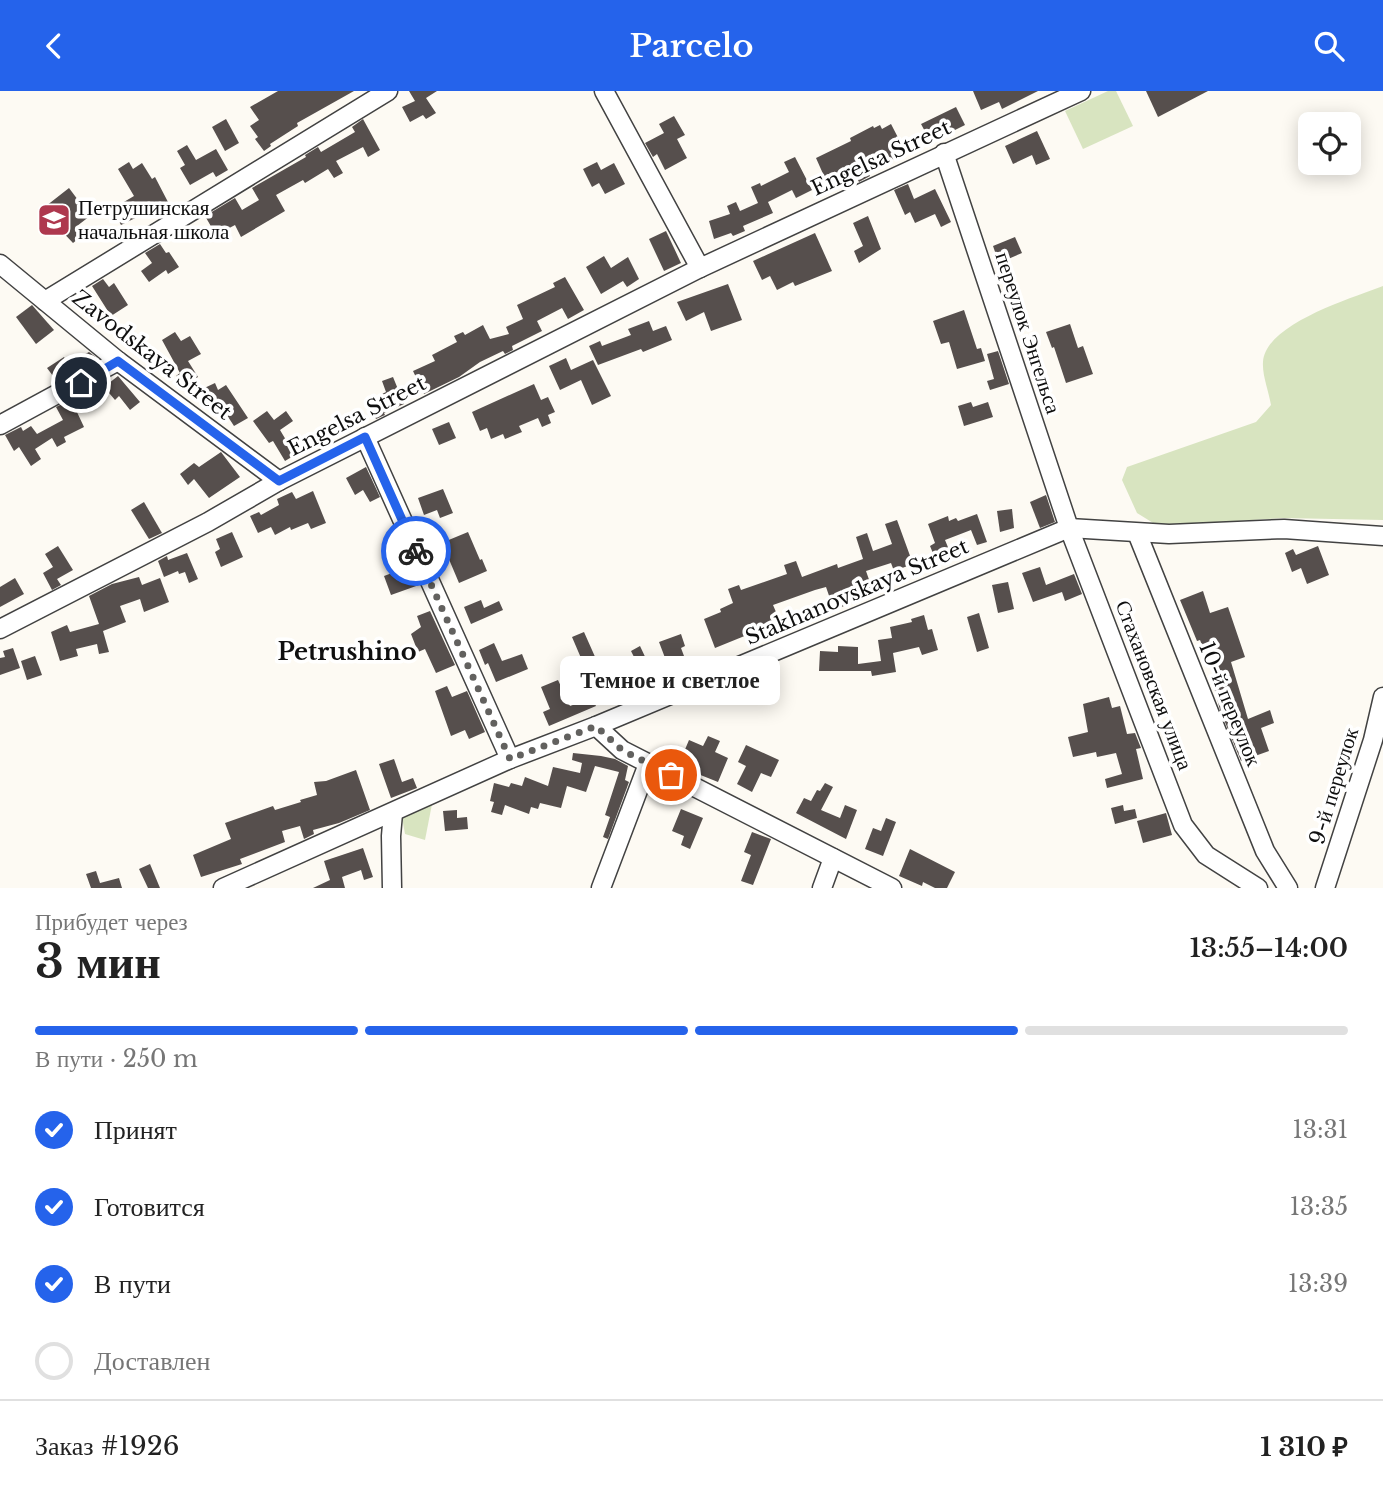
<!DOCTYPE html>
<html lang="ru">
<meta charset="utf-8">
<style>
body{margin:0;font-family:"Libre Baskerville",serif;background:#f2f2f2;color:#222;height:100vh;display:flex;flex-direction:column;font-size:26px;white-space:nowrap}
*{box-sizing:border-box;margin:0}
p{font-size:23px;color:#767676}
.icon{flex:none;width:38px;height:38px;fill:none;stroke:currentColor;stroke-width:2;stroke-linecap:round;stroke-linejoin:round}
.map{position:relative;height:797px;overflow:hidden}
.side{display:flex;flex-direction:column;background:#fff;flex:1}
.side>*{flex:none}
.buttons{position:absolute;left:1298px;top:21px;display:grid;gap:14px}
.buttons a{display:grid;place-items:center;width:63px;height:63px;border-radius:10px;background:#fff;box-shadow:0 4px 18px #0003;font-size:35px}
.pin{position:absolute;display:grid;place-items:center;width:60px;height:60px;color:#fff;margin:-30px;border:4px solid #fff;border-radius:50%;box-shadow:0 2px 7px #0007}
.courier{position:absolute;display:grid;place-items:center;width:70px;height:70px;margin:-35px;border:5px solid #2563eb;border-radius:50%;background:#fff;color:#222;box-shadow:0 2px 9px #0007}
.bubble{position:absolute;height:49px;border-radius:10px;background:#fff;box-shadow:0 4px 18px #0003;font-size:23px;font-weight:600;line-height:49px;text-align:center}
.overview em{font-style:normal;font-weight:600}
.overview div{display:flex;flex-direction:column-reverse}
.overview{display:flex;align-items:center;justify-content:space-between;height:119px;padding:0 35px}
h1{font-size:46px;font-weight:600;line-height:52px}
.bar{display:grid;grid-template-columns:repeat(4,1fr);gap:10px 7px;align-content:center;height:84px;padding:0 35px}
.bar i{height:9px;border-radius:5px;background:#e0e0e0}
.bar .active{background:#2563eb}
.bar p{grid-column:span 4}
.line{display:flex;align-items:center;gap:18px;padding:0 35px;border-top:2px solid #e0e0e0}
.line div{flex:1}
ol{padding:0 35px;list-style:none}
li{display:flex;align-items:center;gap:21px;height:77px}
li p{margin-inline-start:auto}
li .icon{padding:7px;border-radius:50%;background:#2563eb;color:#fff;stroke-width:4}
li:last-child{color:#767676}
li i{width:38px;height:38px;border:4px solid #e0e0e0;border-radius:50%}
header{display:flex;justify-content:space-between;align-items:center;height:91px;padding:0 35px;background:#2563eb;color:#fff;font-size:32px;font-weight:600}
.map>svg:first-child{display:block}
</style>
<header><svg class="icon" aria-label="back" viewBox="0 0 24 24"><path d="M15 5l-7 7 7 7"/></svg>Parcelo<svg class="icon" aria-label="search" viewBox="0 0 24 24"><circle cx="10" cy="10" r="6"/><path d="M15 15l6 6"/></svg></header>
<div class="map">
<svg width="1383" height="797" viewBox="0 0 1383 797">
<rect width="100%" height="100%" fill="#fdfaf3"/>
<g fill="#d8e4c0">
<path d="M1108,0h8l17,35 -50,23 -18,-38z"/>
<path d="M1383,195v234l-100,-2 -125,8 -21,-13 -15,-33 5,-13 129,-45 15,-17c-2,-13 -9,-30 -8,-43 2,-38 89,-64 120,-76z"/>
<path d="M432,713l-7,36 -20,-6 -3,-17z"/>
</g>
<g fill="#564f4d">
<path d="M278,0h76l-57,32 1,3 -28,18 1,2 -7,5 -9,-12 3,-2 -8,-11 9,-6 -9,-13z"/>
<path d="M409,0h28l-11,7 10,15 -10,6 -3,-4 -13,7 -8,-15 13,-6z"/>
<path d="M973,0h65l-36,18 -3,-7 -18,8z"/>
<path d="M1146,0h62l-50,26z"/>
<path d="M956,16l9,18 -18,9 -2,-4 -16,9 -8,-15z"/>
<path d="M674,25l11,19 -8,4 10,19 -22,12 -8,-16 -4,3 -8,-14 19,-10 -5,-9z"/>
<path d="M226,28l13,24 -14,8 -13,-24z"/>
<path d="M363,28l17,31 -12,7 -5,-10 -27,14 7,12 -9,5 -6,-9 -23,14 -2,-3 -27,15 9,16 -44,26 -6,-12 -19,10 -11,-19 30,-18 7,12 17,-10 -7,-12 54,-31 -1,-2 13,-8 3,5 34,-20 -3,-5z"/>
<path d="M891,33l15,29 -38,19 2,4 -11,6 -4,-8 -27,11 -12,-27 35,-17 -1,-3 23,-12 1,2 6,-3 2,4z"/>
<path d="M1037,40l13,28 -14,6 -4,-10 -19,9 -8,-18z"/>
<path d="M187,54l9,15 20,-11 12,21 -12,7 -3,-5 -23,13 -10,-17 5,-3 -8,-14z"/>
<path d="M795,66l17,33 -16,8 -4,-8 -24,12 5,11 -30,13 2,5 -12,5 -2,-3 -17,6 -5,-18 21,-7 -3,-8 9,-4 4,9 18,-8 -7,-16 9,-4 1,3 28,-14 -5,-10z"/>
<path d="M129,71l4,7 9,-6 10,16 3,-2 13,25 -47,23 -9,-16 22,-13 -16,-27z"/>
<path d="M597,71l4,8 13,-7 11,21 -20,10 -6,-11 -7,4 -9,-18z"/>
<path d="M908,93l6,15 21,-10 16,33 -10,5 -6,-13 -20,9 -5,-11 -5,3 -11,-25z"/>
<path d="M69,97l21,28 -13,10 6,9 -10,8 -20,-21 3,-3 -10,-13z"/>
<path d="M868,125l13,33 -22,14 -5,-12 9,-5 -10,-23z"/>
<path d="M666,140l15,32 -17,8 -15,-32z"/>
<path d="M815,142l17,38 -37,15 -2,-4 -16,8 -7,-14 -8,4 -9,-19z"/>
<path d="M1015,146l7,16 -23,10 -6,-17z"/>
<path d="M160,153l6,9 3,-1 10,15 -11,7 -2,-4 -17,12 -8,-11 11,-8 -7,-10z"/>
<path d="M604,165l7,12 17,-11 11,22 -12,8 -4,-6 -22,13 -15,-27z"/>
<path d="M565,186l19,33 -16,9 -6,-11 -25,13 5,10 -30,15 1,4 -8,4 -2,-3 -23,11 -21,15 -35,17 -11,-23 22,-10 -3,-6 25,-13 -3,-6 9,-4 2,3 18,-10 7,14 19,-5 -3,-7 17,-8 -6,-14 38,-18 -2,-4z"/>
<path d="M103,188l6,8 5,-4 14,22 -17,11 -19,-30z"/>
<path d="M728,193l14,36 -31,11 -7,-19 -18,9 -9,-19z"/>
<path d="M32,214l22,25 -18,14 -20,-27z"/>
<path d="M964,219l13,39 4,-1 4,13 -28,8 -8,-27 -8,2 -8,-23z"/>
<path d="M649,230l4,10 13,-5 6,14 -29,12 -2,-3 -43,16 -9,-19 11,-5 2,5 29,-11 -3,-6z"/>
<path d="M1070,233l8,24 5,-2 10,28 -27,9 -12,-36 -2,1 -6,-16z"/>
<path d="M175,241l6,9 9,-5 11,18 -13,7 10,16 -16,9 -6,-10 4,-3 -18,-33z"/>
<path d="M998,260l11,33 -19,6 -3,-9 7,-2 -7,-25z"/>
<path d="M89,261l9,7 -39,21 -3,-6 -3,2 -6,-8 17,-11 4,6z"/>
<path d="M566,267l5,12 22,-10 18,36 -19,9 -11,-25 -21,10 -11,-24z"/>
<path d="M118,285l22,26 -10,8 -11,-14 -4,4 -11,-13z"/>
<path d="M393,286l11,27 -20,9 1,2 -9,4 -8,-18 18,-9 -4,-11z"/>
<path d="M215,292l3,7 8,-5 22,33 -14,8 -17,-26 -11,6 -8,-15z"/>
<path d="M534,293l7,16 7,-3 7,15 -7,3 3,8 -9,4 -4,-9 -19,8 3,6 -17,7 -2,-5 -12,5 -4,-11 -7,3 -8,-19z"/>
<path d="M74,307l6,10 -4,2 8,17 -20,10 2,5 -9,5 -5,-9 -17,11 6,10 -10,7 -12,-19 -5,4 -9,-16 16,-8 2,4 8,-5 6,8 26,-14 -7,-13z"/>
<path d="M971,311l2,5 15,-5 5,15 -29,9 -6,-20z"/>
<path d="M267,320l7,9 12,-9 7,10 -13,9 15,25 -10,6 -12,-20 -4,2 -16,-22z"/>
<path d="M449,331l7,16 -17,7 -7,-16z"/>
<path d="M221,361l19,25 -31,21 -15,-19 -6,6 -8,-11 14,-11 5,4z"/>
<path d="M366,376l14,30 -10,5 -7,-12 -8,5 -9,-17z"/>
<path d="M443,398l10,24 -13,5 -3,-8 -13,5 -6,-17z"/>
<path d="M313,400l13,32 -15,6 -3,-6 -17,7 -1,-3 -15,8 -4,-8 -13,6 -8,-17 9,-4 2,3 18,-10 -2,-6 15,-7 4,7z"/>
<path d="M1046,404l9,27 -15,6 -10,-26z"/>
<path d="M144,411l18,31 -13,6 -18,-29z"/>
<path d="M1012,418l2,19 -14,4 -3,-21z"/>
<path d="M977,423l10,28 -10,3 -6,-15 -26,10 7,17 -15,6 -7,-17 5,-3 -7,-19 20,-8 1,5 7,-3 2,3z"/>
<path d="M897,429l16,44 -19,7 -3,-8 -25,8 8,23 -40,16 -8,-23 -11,3 -42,15 9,21 -17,7 2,3 -17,7 -3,-8 -32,13 -11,-29 17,-7 -1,-3 13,-6 -5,-14 11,-4 2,5 46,-16 -3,-9 12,-4 6,16 35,-13 1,4 25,-9 -7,-22 11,-4 6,18 19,-7 -7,-20z"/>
<path d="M232,441l11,25 -22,10 -6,-15 5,-3 -4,-10z"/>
<path d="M468,441l12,28 2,-1 5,12 -28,12 -11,-26 -4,1 -5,-14z"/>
<path d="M58,455l15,24 -16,9 4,6 -9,5 -9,-17 10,-6 -8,-13z"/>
<path d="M1318,455l11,29 -22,9 -6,-16 -9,4 -7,-19 8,-4 3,6z"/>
<path d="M400,460l6,17 5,-1 8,18 -28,10 -7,-19 8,-3 -7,-16z"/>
<path d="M187,462l11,26 -9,4 -4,-11 -6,2 -1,-3 -14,6 -6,-16 9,-5 1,4z"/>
<path d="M1040,476l6,18 28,-11 8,20 -17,7 -3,-9 -29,10 -11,-29z"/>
<path d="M139,486l3,8 18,-7 9,24 -25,10 -4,-13 -20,7 6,16 -23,9 6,21 -10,2 -2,-10 -21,5 2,7 -18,5 -9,-29 16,-7 3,7 29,-8 -10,-28 23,-12z"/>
<path d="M15,487l9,16 -24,13v-20z"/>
<path d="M1008,491l6,27 -16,4 -6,-28z"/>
<path d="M1203,500l7,22 18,-6 17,50 -14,5 17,57 22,-9 4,13 -13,5 8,23 -28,10 -21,-51 -9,-34 3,-1 -14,-35 -3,1 -17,-41z"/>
<path d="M481,509l3,8 15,-7 4,9 -32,14 -7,-17z"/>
<path d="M430,520l25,54 -19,8 -11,-24 -7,3 -7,-18 10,-7 -4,-11z"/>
<path d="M979,522l10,35 -12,4 -10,-35z"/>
<path d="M924,524l4,15 4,-1 6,21 -16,5 -3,-8 -26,6 3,19 -24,4 -1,-5h-52l1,-20 18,1v-6l20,1v17l23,-3 -3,-21 14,-2 -2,-11 22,-5 -1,-3z"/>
<path d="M584,541l16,36 -17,8 -7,-16 5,-2 -9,-21z"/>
<path d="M681,543l4,12 -4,2 6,16 -17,7 -11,-29z"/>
<path d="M494,552l8,18 20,-7 6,15 -32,13 -8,-19 -3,2 -6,-15z"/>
<path d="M640,555l16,34 -25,11 -5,-13 12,-5 -1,-2 3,-2 -9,-18z"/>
<path d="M13,557l7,20 -20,7v-17l5,-1 -2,-6z"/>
<path d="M35,565l7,19 -15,5 -6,-19z"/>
<path d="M558,589l12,26 22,-8 4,8 -47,20 -6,-14 7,-3 -9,-22z"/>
<path d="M447,595l5,11 15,-6 18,41 -16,7 -4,-9 -14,6 -16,-45z"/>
<path d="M1109,606l3,11 8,-2 7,28 8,-1 6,15 -5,1 7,30 -36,9 -2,-9 17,-5 -6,-21 -19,4 -1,-5 -23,5 -5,-20 20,-5 -5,-28z"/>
<path d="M708,645l12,5 -5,11 13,6 -10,24 -40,-16 11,-26 14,6z"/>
<path d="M746,654l33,15 -8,17 -10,-4 -9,19 -15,-8 9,-18 -8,-4z"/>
<path d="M573,662l28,3 14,3 13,7 -3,14 4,2 -21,57 -5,-2 7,-20 -5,-2 14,-43 -24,-6 -9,26 -19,-6 -6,22 -21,-5 -2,6 -7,-2 -2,7 -24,-9 -3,10 -11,-3 3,-10 -4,-1 4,-18 15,4 2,-4 11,3 3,-9 23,9 5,-19 27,6 2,-10 -10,-3z"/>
<path d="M394,668l8,23 11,-4 4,10 -26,10 -12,-34z"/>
<path d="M356,679l14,40 -31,13 -26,7 1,4 -10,5 -4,-13 -18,5 3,11 -45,17 2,5 -41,13 -8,-22 38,-16 -6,-16 48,-17 2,4 26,-8 -1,-2 17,-5 -3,-13 12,-1z"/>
<path d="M825,692l8,4 -12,23 19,8 5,-13 12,5 -11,29 -50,-26 8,-15 7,3 6,-11 3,1z"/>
<path d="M1123,714l1,6 11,-2 2,9 -22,6 -4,-16z"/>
<path d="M681,718l22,9 -13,31 -9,-4 3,-9 -12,-5z"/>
<path d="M457,719v8l10,-1 1,12 -23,2 -2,-20z"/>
<path d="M1166,722l6,22 -29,8 -6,-22z"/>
<path d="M886,727l10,4 -13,34 -18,-7 8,-21 8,3z"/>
<path d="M752,741l19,7 -18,46 -12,-4 10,-26 -7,-3z"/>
<path d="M363,757l10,29 -9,3 -3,-10 -19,7 3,11h-32l17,-8 -6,-19z"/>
<path d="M910,758l45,23 -8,16h-12l-12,-6 -1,4 -23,-10z"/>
<path d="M150,773l10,24h-12l-9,-19z"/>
<path d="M96,780l4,12 19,-5 3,10h-31l-5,-14z"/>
</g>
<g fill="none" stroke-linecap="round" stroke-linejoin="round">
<defs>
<g id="minor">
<path d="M604,0l96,177"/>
<path d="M944,62l125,375 114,297 23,30 52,33"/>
<path d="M0,173l118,97 161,120"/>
<path d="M45,210l343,-210"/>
<path d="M0,334l118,-64"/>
<path d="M365,346l145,322"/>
<path d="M1137,442l128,318 23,37"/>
<path d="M0,538l208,-107 71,-41 421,-213 381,-177"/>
<path d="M596,635l26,24 270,138"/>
<path d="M223,797l287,-129 86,-33 473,-198 100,6 115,-5 99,7"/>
<path d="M392,797l-1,-52 2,-23"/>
<path d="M601,797l47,-124"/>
<path d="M822,797l11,-30"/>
<path d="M1325,797l48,-148 10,-43"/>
</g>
</defs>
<use href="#minor" stroke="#424242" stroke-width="21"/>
<use href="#minor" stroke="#fff" stroke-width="18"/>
</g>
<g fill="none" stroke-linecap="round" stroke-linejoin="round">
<path stroke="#62615f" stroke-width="7" stroke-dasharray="0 12.6" d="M416,460l94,208 86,-33 26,24 49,25"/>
<path stroke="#2563eb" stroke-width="9" d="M81,292l37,-22 161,120 86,-44 51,114"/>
</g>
<defs>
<symbol id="school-square" viewBox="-11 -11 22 22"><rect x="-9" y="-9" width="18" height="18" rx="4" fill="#ae384e" stroke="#fff"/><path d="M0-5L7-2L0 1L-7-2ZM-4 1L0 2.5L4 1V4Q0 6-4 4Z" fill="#fff"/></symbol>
</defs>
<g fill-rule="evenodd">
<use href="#school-square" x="35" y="110" width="38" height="38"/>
</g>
<g text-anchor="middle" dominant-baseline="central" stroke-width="7" stroke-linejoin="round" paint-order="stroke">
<g font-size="21" fill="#0f0f0f" stroke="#fff">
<text transform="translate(881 67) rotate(-25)">Engelsa Street</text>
<text transform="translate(1028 242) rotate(72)">переулок Энгельса</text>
<text transform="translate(152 264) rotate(38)">Zavodskaya Street</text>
<text transform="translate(357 325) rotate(-27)">Engelsa Street</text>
<text transform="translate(857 501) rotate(-23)">Stakhanovskaya Street</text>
<text transform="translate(1154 594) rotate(69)">Стахановская улица</text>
<text transform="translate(1230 613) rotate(68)">10-й переулок</text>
<text transform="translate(1334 695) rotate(-73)">9-й переулок</text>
</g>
<g font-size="21" fill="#0f0f0f" stroke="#fff" text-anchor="start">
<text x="78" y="117">Петрушинская<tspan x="78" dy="24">начальная школа</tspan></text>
</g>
<g font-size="24" font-weight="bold" fill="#0f0f0f" stroke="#fff">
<text x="347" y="560">Petrushino</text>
</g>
</g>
</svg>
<div class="buttons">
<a><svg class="icon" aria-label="locate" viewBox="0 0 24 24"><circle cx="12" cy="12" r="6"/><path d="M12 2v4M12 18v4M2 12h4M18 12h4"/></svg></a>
</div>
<div class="pin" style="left:671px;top:684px;background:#ea580c"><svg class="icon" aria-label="bag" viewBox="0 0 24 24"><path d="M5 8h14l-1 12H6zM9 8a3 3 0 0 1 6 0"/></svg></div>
<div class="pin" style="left:81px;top:292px;background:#1f2937"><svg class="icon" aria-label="home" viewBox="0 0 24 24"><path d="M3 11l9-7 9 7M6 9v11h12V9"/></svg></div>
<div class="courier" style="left:416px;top:460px"><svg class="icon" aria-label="bike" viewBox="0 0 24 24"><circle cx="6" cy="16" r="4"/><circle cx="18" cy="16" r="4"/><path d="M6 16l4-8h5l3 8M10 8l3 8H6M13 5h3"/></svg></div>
<div class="bubble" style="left:560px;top:565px;width:220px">Темное и светлое</div>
</div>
<section class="side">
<div class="overview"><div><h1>3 мин</h1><p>Прибудет через</p></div><em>13:55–14:00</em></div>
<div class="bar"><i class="active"></i><i class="active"></i><i class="active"></i><i></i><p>В пути · 250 m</p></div>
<ol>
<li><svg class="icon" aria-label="check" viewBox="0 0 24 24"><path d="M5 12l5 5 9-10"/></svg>Принят<p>13:31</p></li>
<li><svg class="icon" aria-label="check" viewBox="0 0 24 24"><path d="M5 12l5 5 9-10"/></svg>Готовится<p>13:35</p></li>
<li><svg class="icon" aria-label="check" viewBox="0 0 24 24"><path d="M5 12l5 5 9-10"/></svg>В пути<p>13:39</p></li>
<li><i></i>Доставлен</li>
</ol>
<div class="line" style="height:91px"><div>Заказ #1926</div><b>1 310 ₽</b></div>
</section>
